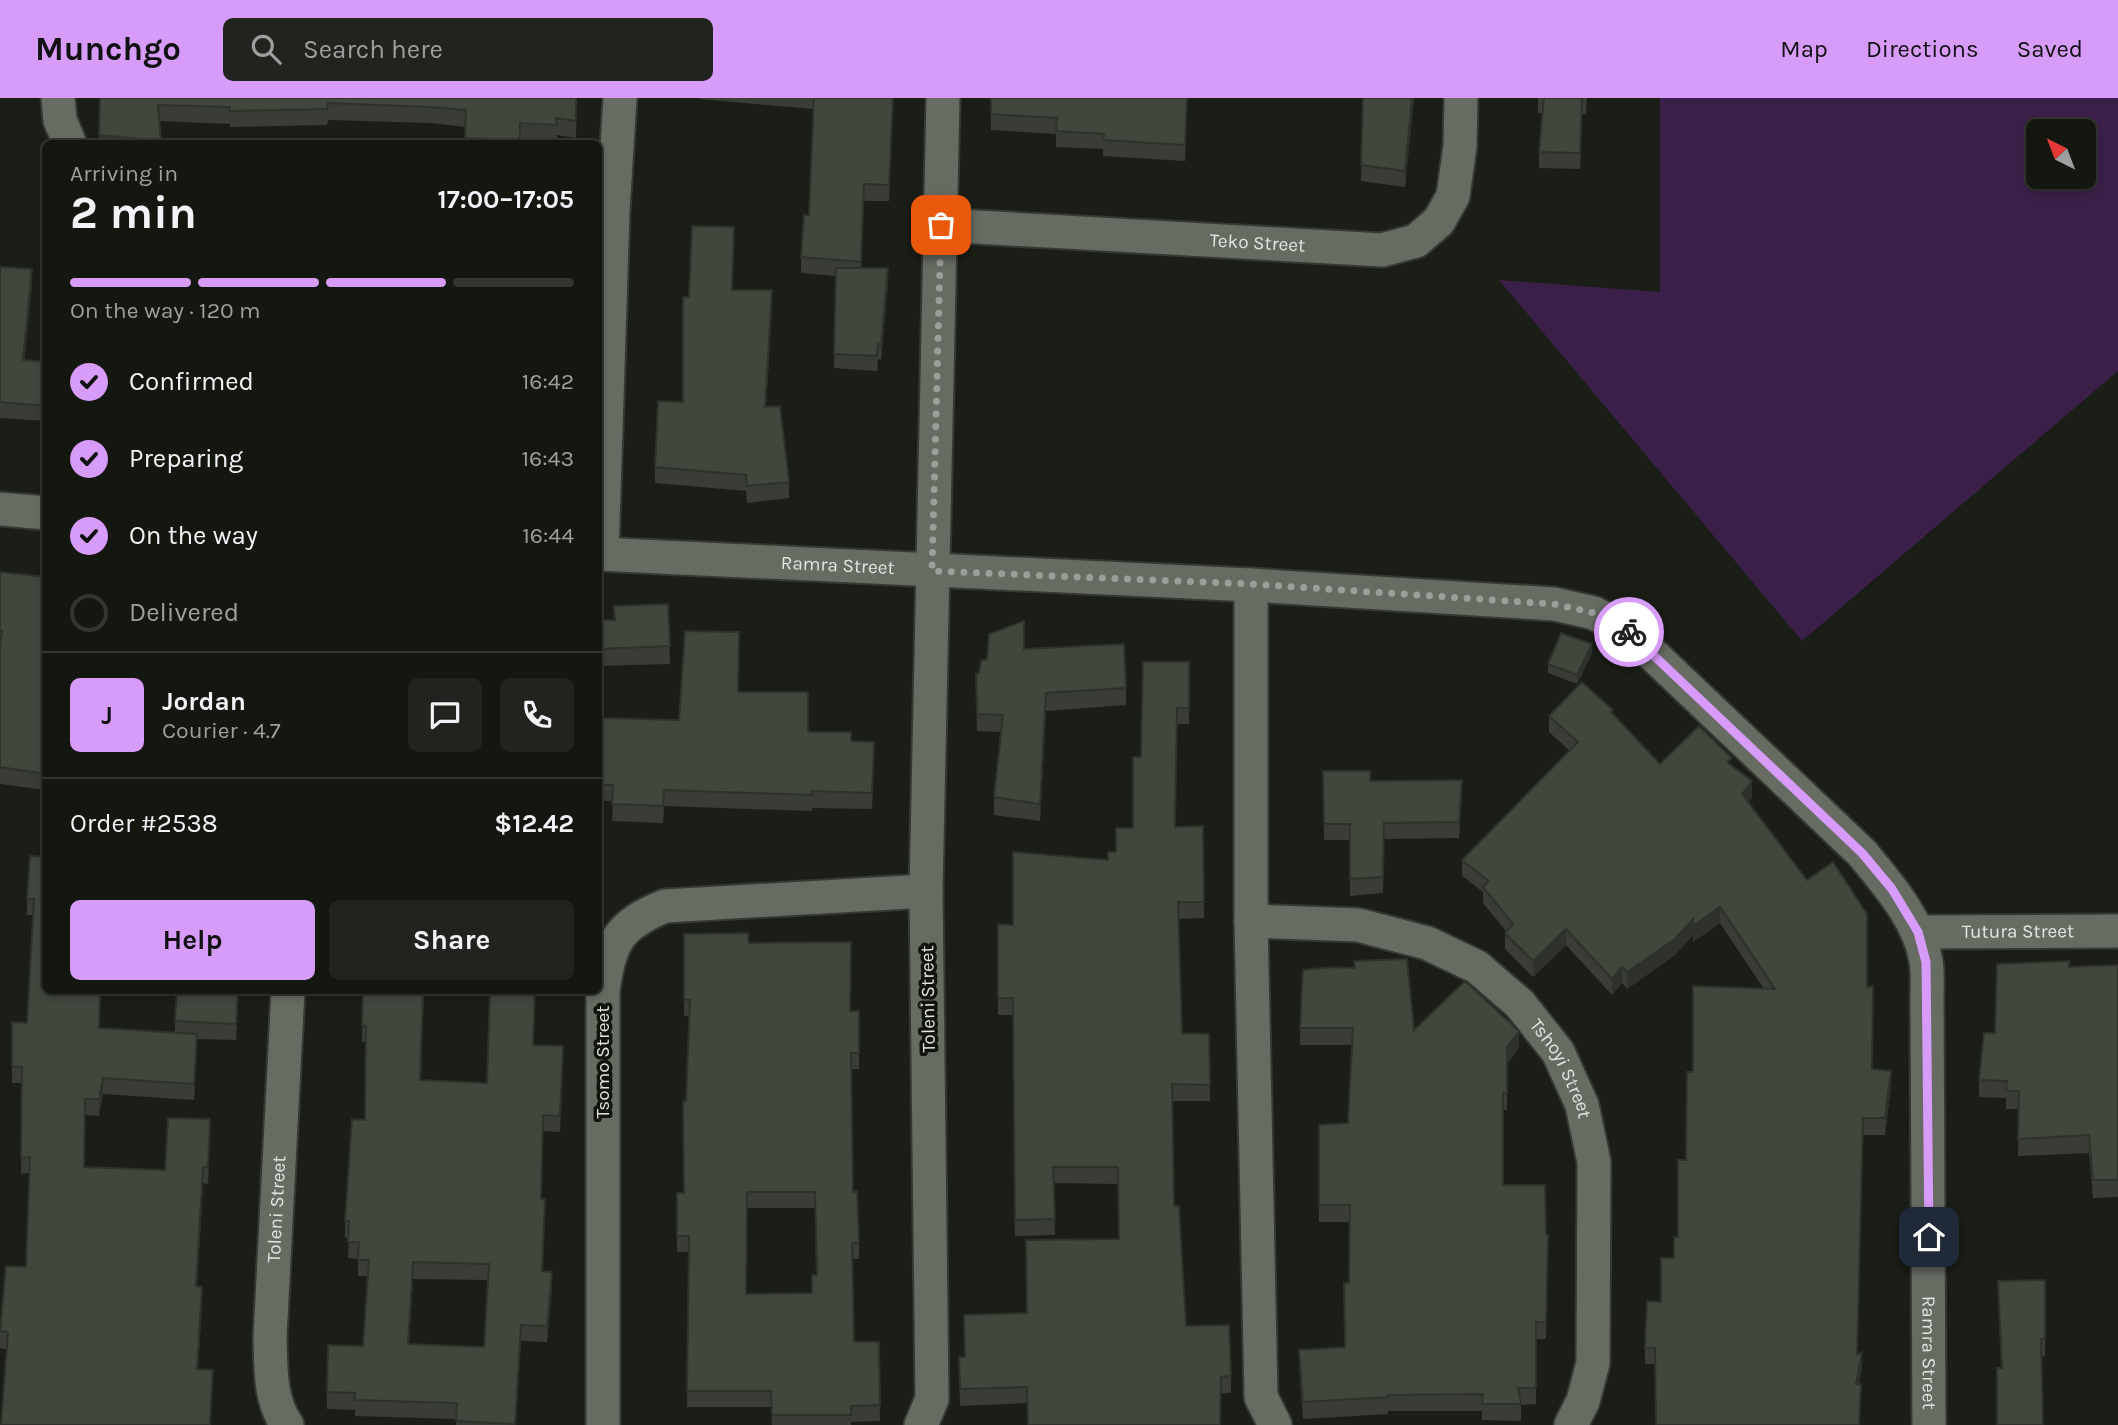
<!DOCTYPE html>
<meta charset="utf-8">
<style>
body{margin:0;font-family:Karla,sans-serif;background:#21231e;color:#f1f3f6;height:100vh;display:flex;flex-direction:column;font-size:26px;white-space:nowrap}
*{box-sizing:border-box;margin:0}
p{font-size:23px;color:#9d9f9f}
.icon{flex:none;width:38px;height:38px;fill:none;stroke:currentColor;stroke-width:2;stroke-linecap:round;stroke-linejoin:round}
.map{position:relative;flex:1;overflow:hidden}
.panel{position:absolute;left:42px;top:42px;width:560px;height:854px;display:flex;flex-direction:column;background:#141610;border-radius:10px;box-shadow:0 4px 10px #0003,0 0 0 2px #333530}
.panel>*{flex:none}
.needle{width:46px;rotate:318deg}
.controls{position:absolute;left:2026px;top:21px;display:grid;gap:14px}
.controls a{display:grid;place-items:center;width:70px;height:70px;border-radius:10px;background:#141610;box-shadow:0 4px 10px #0003,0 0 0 2px #333530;font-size:35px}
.pin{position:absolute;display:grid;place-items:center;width:60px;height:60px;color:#fff;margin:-30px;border-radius:14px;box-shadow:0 4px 10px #0006}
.courier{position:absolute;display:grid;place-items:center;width:70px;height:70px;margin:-35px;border:5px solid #d79bf9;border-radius:50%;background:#fff;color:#222;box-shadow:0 2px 9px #0007}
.head em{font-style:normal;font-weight:700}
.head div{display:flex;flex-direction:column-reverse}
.head{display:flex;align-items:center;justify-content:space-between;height:119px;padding:0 28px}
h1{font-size:46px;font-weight:700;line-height:52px}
.bar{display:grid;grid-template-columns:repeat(4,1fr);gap:10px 7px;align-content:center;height:84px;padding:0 28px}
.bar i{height:9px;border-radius:5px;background:#333530}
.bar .selected{background:#d79bf9}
.bar p{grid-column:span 4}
.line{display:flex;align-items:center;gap:18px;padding:0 28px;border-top:2px solid #333530}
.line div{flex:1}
.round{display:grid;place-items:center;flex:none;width:74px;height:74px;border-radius:10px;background:#21231e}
ol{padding:0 28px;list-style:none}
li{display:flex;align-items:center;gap:21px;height:77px}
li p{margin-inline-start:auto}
li .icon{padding:7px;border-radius:50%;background:#d79bf9;color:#111;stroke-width:4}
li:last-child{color:#9d9f9f}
li i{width:38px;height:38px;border:4px solid #333530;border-radius:50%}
.button{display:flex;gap:14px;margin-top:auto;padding:14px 28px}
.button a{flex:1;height:80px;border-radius:10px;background:#d79bf9;color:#111;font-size:28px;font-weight:700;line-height:80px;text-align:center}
.button a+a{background:#21231e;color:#f1f3f6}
header{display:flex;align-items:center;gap:42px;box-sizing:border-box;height:98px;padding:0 35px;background:#d79bf9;color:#111}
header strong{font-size:33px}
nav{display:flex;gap:38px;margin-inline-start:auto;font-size:24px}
.search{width:490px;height:63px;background:#21231e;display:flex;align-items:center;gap:18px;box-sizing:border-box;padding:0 24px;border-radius:10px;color:#9d9f9f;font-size:26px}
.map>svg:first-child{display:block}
</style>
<header>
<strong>Munchgo</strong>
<div class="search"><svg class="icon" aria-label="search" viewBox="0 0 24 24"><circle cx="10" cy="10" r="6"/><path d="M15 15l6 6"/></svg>Search here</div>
<nav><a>Map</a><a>Directions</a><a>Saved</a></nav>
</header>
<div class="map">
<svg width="2118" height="1327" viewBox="0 0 2118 1327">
<rect width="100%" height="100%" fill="#1a1e16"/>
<path fill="#3a2048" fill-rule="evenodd" d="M1660,0h458v273l-316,270 -303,-361 161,12zM2039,33h45v46h-45z"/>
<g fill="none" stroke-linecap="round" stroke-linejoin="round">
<defs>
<g id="minor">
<path d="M58,0l2,22 10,24"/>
<path id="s1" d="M941,127l441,25 34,-9 23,-20 14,-25 7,-50 1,-48"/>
<path d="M0,411l46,4"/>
<path id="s2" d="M598,456l653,31 303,19 40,9 35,19 233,221c26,32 57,66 64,108 2,12 1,26 1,39l2,425"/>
<path d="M602,456l11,-343 7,-113"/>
<path d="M1251,487v336l10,476 14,28"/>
<path id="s3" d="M1251,823l107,4 69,18 50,24 43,37 38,48 24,53 12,57 -1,201 -10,38 -12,24"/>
<path id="s4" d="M1918,834l200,-1"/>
<path id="s5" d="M287,1327c-18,-26 -16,-58 -17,-88l18,-347"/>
<path d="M603,1327v-433c6,-49 15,-67 62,-86l261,-15"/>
<path d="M921,1327l11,-26 -6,-508 17,-793"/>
</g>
</defs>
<use href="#minor" stroke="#363833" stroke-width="37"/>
<use href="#minor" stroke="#676c63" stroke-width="33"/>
</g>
<g fill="#393d35" fill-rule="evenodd">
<path d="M100,0h477l-1,40 -19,-3v7l-37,-2v4h-55v-17l-34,-4 -103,-3 -1,5 -97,2v-3l-71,-3 2,23h-62z"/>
<path d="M699,0h194l-4,103h-25l-3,67 27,15 -7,77 -3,-1 -1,12 -43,-3 2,-92 -35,-3v-16l8,-42 4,-106 -114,-10z"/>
<path d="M991,0h196l-2,63 -82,-5v-7l-47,-2v-13l-65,-4z"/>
<path d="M1363,0h51l-9,89 -44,-6z"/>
<path d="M1538,0h49l-1,16h-4l-2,55 -41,-1v-16l3,-39h-4z"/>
<path d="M0,169l32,18 -8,75 22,2v59l-46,-3z"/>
<path d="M733,192l39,17 -6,100 23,75v16l-42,5 -1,-12 -91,-8v-16l28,-65 6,-105z"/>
<path d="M0,474l46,5v213l-46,-6z"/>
<path d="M668,506l2,60 -72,2v-46h16z"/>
<path d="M1024,551l102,39v17l-80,6 -6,110 -46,-6v-18l7,-65 -24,-1 -1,-57 3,-1z"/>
<path d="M1592,555l-15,31 -29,-11v-9z"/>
<path d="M1189,564v62h-12l-2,103 28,-1 1,92 -26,1 4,114 27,1 1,67h-38l2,105 12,120 45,50v17l-204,10 -67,3 -1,-49h5l62,-44 93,-74 -1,-55 -64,-1 1,52 -40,1 -2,-221h-15v-91l15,1 95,-65 8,-8 17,-24 8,-71z"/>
<path d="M738,594l70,40 43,9 23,17 -2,51 -60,-1v3l-148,-5 -1,17 -51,-2 1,-20h-15v-91l3,8 78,2z"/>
<path d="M1613,617l47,49 72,1 20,33 -4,5 119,184 5,82 19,18 -6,48h-22l-6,219 5,14 -3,16 2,17 -206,-37h-10v-16l16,-46 17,-65 15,-165 71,-83 -44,-66 -27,19v-7l-18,20 -48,34 -5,-6 -10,12 -46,-50 -33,32 -28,-28v-16l1,-2 -23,-28v-11l-21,-16v-16l108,-109 -21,-19v-16z"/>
<path d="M1323,673l47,10 92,15 -3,42 -75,1 -1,54 -33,3v-56h-26z"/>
<path d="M46,759v133h55l-2,38 76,5v-12l64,-31 -3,50 -39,-1 -3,61 -91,-6 -4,22 -14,-1v52l80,3 45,-34 -2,48 -5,-1 -6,103 5,17 -4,66 15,17 -213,-38v-17l26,-64 3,-94 -8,1 1,-91h-10v-61l15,1 6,-108h-6v-16z"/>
<path d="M684,836l65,9 101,68h9v58h-8l2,123 6,51v16h-7l2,83h25l1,79 -29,1v3h-79l-1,-18h-84l2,-155h-12v-59h7l5,-177h-5zM747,1110h68l1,67 -4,18 -65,1z"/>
<path d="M1354,863l60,69 105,18 -12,16v46h-4v75l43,49 2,1 -2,104h-10v65l-15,1v16l-39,-1v-9h-94v3l-85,5 -4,-52v-17l46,-3 4,-64 1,-61h-31v-17l29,-82 4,-78h-52v-17l54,-60z"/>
<path d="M2118,867v232l-25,1 -4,-45 -71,3 1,-47h-13v-11l-27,-1v-17l16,-47 74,-66z"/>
<path d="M363,892h61l-3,90 66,3 3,-93h45l-2,55 30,17 -3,70 -17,-1 -2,68 4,16 -2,56 9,17 -5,54 -26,-1 -5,84h-60v-6l-101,-3v-6l-28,-1v-17l36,-46 5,-70h-10v-17l-10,-1 1,-20h-4v-17l20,-101 1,-78h-4zM413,1181l75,1 -4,67 -75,-3z"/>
<path d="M2045,1182v76l-44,12 -3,-87z"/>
</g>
<g fill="#2e322b">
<path d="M893,0v9l-4,94v-16z"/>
<path d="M1412,0h2l-9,89v-16z"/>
<path d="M888,170v15l-7,77v-15z"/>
<path d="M32,171v16l-9,91v-16z"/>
<path d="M772,192v17l-7,116v-16z"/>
<path d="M1592,546v9l-15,31v-9z"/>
<path d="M1046,595v18l-6,110v-17z"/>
<path d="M1462,682v16l-3,42v-16z"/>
<path d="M1752,683v17l-10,12v-16z"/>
<path d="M1720,809v16l-27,19v-7l-18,20 -48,34v-17l66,-53z"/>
<path d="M1566,831v16l-33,32v-16z"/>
<path d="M1622,869v16l-10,12v-16z"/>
<path d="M1519,933v17l-12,16v-17z"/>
<path d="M197,936v17l-3,49v-16z"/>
<path d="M563,948v16l-3,70v-16z"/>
<path d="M1891,973v16l-6,48v-17z"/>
<path d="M103,980v16l-4,22v-17z"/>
<path d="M203,1069v16l-7,120v-17z"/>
<path d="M413,1164v17l-5,81v-16z"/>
<path d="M552,1174v16l-5,54v-16z"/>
<path d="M202,1189v16l-5,82v-16z"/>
<path d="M521,1227v16l-6,84v-1z"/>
<path d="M1862,1254v16l-6,33v-17z"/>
</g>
<g fill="#42473e" stroke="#2e322b" stroke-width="2" fill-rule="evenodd">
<path d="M100,0h476v23l-20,-3 1,7 -37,-2v17l-55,-2 1,-28 -35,-3 -103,-4 -1,6 -97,2v-4l-72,-2 3,36 -62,-6z"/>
<path d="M814,0h79l-4,87 -25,-1 -3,78 -60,-5 3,-42h5z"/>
<path d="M991,0h196l-2,47 -82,-5 1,-6 -48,-3 1,-13 -66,-4z"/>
<path d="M1363,0h49l-7,73 -44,-6z"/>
<path d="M1544,0h38l-2,55 -41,-1z"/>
<path d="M692,128l42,1 -2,63h40l-7,117 15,-1 9,76 -42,4 -1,-11 -91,-8 3,-66 25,1v-105h6z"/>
<path d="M0,169l32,2 -9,91 23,2v44l-46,-4z"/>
<path d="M836,170h52l-7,77 -3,-1 -1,12 -43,-2z"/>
<path d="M0,474l46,5v197l-46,-7v-120l2,-16h-2z"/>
<path d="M668,506l2,42 -72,3v-29h17l-1,-14z"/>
<path d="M1024,523v28l100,-5 2,44 -80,5 -6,111 -46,-7 9,-82 -26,-1 -1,-40 3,-1 2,-12 6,-2 2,-25z"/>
<path d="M685,533l54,1 -1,60h70v40h43v9l23,1 -2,51 -60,-2v4l-148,-5 -1,16 -51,-2 1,-19h-15v-75h3v8l78,2z"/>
<path d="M1561,535l31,11 -15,31 -29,-11z"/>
<path d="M1143,564h46v46h-12l-2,119 28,-1 1,76h-26l4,131 27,1 1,51 -38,-1 2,122h5l7,120 43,-1 2,51 -10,1 -1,48h-192l-1,-38 -67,2 -1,-32h6l-1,-42 63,-2 -1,-73 93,-1 -1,-72h-65l2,52 -40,1 -2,-222h-15v-74l15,1v-73l95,8v-8h8v-24h17v-71h8z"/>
<path d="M1582,584l31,28 -2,2 49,52 39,-38 33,32 -5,4 25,19 -10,13 65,86 26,-18 34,52v73l6,-1 -1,83 19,2 -6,47h-22l-6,236 5,-2 -6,32h5l-2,41h-203l-1,-77h-10l2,-47 14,1v-44h13v-21h4v-77h8l1,-88h6v-86l82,3 -55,-82 -27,19v-7l-18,20 -48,33 -5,-5 -10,12 -46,-50 -33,32 -28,-28 8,-9 -30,-37 6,-6 -27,-21 116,-118 -29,-26z"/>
<path d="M1323,673h47v10l92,-1 -3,42 -75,1 -1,54 -33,2v-55h-26z"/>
<path d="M30,758l16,1v133h54l-1,38 98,6 -3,50 -91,-6 -4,21h-14l-1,68 81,3 3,-52 42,1 -2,48h-5l-7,119 6,1 -5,82 16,1 -3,55h-209l7,-93 -8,-1 6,-65 20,1 4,-110 -9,1 1,-91 -10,-1v-44l15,1 7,-124h-7z"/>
<path d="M748,835l1,10 102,-1 -1,69h9v42h-8l2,139 4,-1 2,52h-7l2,99h25l1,63 -29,1v9h-79l-1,-24h-84l2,-155h-12v-43h7l-1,-92h3l4,-101h-6v-66zM747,1094h68l2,83h-5v18l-66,1z"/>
<path d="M1407,861l7,71 51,-49 54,50 -12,16v46h-4v92h42l1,49 2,1 -2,87h-10v66h-18l3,16h-39l1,-10 -95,1v2l-85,5 -4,-52 46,-3 -1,-64h5l1,-78h-31v-80l29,-2 5,-95h-53l3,-58 30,-3 22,1 -1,-7z"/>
<path d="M2069,863v6l49,-2v215h-25l-4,-45 -71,4 1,-48h-13l1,-10 -28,-1 5,-47h11l2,-69z"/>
<path d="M177,892h61l-2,34 -61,-3z"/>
<path d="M363,892h60l-3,90 67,3 3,-93h45l-2,55 30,1 -3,70 -17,-1 -2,84h4l-3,72 10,1 -5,54 -26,-1 -6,99 -59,-3 1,-18 -102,-3v-7l-28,-1 1,-47 35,1 6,-86h-11l1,-18h-11l1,-21h-4l7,-102 13,1 1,-94 -4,-1zM413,1164l76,2 -5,83 -76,-3z"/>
<path d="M2045,1182v59h-4l2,86h-46v-57h5l-4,-87z"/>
</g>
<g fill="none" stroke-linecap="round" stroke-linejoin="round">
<path stroke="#9c9f99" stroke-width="7" stroke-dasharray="0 12.6" d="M941,127l-9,346 319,13 303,20 40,9 35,19"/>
<path stroke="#d79bf9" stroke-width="9" d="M1629,534l233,221 30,36 26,43 8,30 3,275"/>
</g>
<g text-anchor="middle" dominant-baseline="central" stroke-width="7" stroke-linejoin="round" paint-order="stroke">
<g font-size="19" fill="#e2e4df" stroke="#11140d">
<text stroke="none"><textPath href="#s1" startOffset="317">Teko Street</textPath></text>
<text stroke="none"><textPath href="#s2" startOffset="240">Ramra Street</textPath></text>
<text stroke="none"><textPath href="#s4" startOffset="100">Tutura Street</textPath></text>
<text transform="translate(928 901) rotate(-91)">Toleni Street</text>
<text transform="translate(603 964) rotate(-90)">Tsomo Street</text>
<text stroke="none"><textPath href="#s3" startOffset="368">Tshoyi Street</textPath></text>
<text stroke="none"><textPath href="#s5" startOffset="219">Toleni Street</textPath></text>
<text stroke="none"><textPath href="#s2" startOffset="1878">Ramra Street</textPath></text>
</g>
</g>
</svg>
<div class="controls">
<a><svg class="needle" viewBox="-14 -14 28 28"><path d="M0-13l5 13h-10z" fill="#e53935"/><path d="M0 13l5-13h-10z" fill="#9d9f9f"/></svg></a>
</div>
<div class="pin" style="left:941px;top:127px;background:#ea580c"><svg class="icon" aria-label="bag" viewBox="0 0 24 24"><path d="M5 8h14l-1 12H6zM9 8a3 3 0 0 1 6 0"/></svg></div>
<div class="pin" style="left:1929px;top:1139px;background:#1f2937"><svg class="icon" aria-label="home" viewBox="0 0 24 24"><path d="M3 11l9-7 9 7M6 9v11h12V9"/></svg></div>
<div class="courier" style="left:1629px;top:534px"><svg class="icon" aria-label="bike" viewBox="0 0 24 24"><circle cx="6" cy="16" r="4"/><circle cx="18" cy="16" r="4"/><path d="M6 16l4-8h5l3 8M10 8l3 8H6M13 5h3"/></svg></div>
<section class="panel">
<div class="head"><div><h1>2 min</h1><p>Arriving in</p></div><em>17:00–17:05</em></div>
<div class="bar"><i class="selected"></i><i class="selected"></i><i class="selected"></i><i></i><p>On the way · 120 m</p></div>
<ol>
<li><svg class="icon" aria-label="check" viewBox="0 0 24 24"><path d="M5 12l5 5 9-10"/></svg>Confirmed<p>16:42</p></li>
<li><svg class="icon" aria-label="check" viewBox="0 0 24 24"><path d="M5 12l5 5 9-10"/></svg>Preparing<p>16:43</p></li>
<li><svg class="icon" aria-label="check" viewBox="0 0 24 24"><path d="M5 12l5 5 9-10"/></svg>On the way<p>16:44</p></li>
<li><i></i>Delivered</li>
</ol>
<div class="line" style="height:126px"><b class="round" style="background:#d79bf9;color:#111">J</b><div><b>Jordan</b><p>Courier · 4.7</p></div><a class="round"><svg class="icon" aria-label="chat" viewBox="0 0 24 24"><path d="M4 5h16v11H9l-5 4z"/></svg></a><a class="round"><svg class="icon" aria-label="phone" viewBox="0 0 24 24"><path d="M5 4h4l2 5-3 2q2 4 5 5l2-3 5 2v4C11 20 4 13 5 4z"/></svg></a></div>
<div class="line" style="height:91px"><div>Order #2538</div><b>$12.42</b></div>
<div class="button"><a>Help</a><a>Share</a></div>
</section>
</div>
